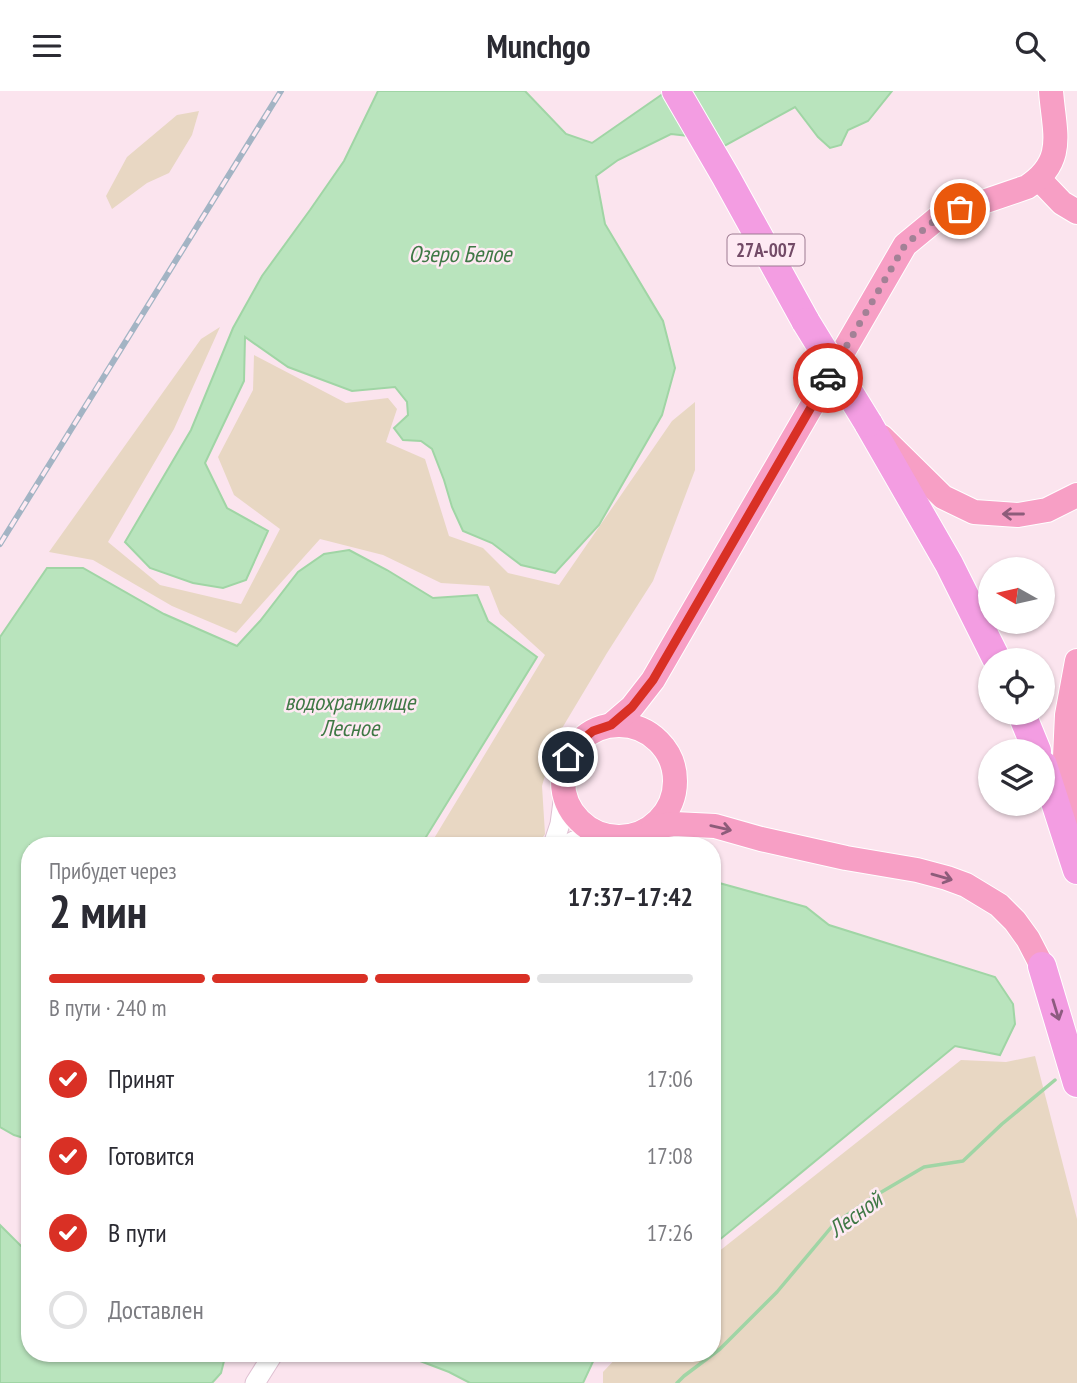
<!DOCTYPE html>
<html lang="ru">
<meta charset="utf-8">
<style>
body{margin:0;font-family:"PT Sans Narrow",sans-serif;background:#f7f7f7;color:#2b2b33;height:100vh;display:flex;flex-direction:column;font-size:26px;white-space:nowrap}
*{box-sizing:border-box;margin:0}
p{font-size:23px;color:#7c7c81}
.icon{flex:none;width:38px;height:38px;fill:none;stroke:currentColor;stroke-width:2;stroke-linecap:round;stroke-linejoin:round}
.map{position:relative;flex:1;overflow:hidden}
.panel{position:absolute;left:21px;top:746px;width:700px;height:525px;display:flex;flex-direction:column;background:#fff;border-radius:28px;box-shadow:0 2px 5px #0004}
.panel>*{flex:none}
.needle{width:46px;rotate:278deg}
.tools{position:absolute;left:978px;top:466px;display:grid;gap:14px}
.tools a{display:grid;place-items:center;width:77px;height:77px;border-radius:50%;background:#fff;box-shadow:0 2px 5px #0004;font-size:35px}
.pin{position:absolute;display:grid;place-items:center;width:60px;height:60px;color:#fff;margin:-30px;border:4px solid #fff;border-radius:50%;box-shadow:0 2px 7px #0007}
.courier{position:absolute;display:grid;place-items:center;width:70px;height:70px;margin:-35px;border:5px solid #d93025;border-radius:50%;background:#fff;color:#222;box-shadow:0 2px 9px #0007}
.head em{font-style:normal;font-weight:700}
.head div{display:flex;flex-direction:column-reverse}
.head{display:flex;align-items:center;justify-content:space-between;height:119px;padding:0 28px}
h1{font-size:46px;font-weight:700;line-height:52px}
.bar{display:grid;grid-template-columns:repeat(4,1fr);gap:10px 7px;align-content:center;height:84px;padding:0 28px}
.bar i{height:9px;border-radius:5px;background:#e1e1e2}
.bar .active{background:#d93025}
.bar p{grid-column:span 4}
ol{padding:0 28px;list-style:none}
li{display:flex;align-items:center;gap:21px;height:77px}
li p{margin-inline-start:auto}
li .icon{padding:7px;border-radius:50%;background:#d93025;color:#fff;stroke-width:4}
li:last-child{color:#7c7c81}
li i{width:38px;height:38px;border:4px solid #e1e1e2;border-radius:50%}
header{display:flex;justify-content:space-between;align-items:center;height:91px;padding:0 28px;background:#fff;font-size:32px;font-weight:700}
.map>svg:first-child{display:block}
</style>
<header><svg class="icon" aria-label="menu" viewBox="0 0 24 24"><path d="M4 6h16M4 12h16M4 18h16"/></svg>Munchgo<svg class="icon" aria-label="search" viewBox="0 0 24 24"><circle cx="10" cy="10" r="6"/><path d="M15 15l6 6"/></svg></header>
<div class="map">
<svg width="1077" height="1292" viewBox="0 0 1077 1292">
<rect width="100%" height="100%" fill="#fbe4ee"/>
<g fill="#e8d7c3">
<path d="M199,20l-7,24 -23,38 -22,10 -35,26 -6,-13 21,-39 50,-42z"/>
<path d="M220,236l-46,102 -66,113 52,43 81,19 39,-75 -46,-34 -16,-38 35,-67 1,-35 92,48 42,-5 9,11 -11,33 39,17 24,77 34,12 25,25 51,12 113,-164 23,-19v68l-42,111 -46,72 -52,87 -13,46 3,48 -7,11h-108l115,-190 -45,-41 -11,-28 -48,-3 -58,-28 -63,-16 -84,94 -64,-27 -79,-46 -44,-8 152,-213z"/>
<path d="M1035,965l42,163v164h-474v-11l18,-19h91l1,-97 248,-196 45,2z"/>
</g>
<g fill="#b9e4bd" stroke="#a0d5a5" stroke-width="2">
<path d="M378,0h147l41,43 26,9 75,-52h225l-24,30 -20,9 -7,15 -11,3 -12,-11 -23,-30 -78,43 -10,-12 -36,-4 -53,26 -22,16 9,48 58,97 12,47 -13,47 -63,110 -44,48 -34,-8 -29,-22 -29,-12 -11,-24 -8,-27 -12,-31 -11,-8 -18,-1 -9,-12 14,-13 -1,-13 -12,-15 -43,4 -64,-24 -43,-30 -1,44 -39,82 22,45 41,23 -22,49 -23,8 -30,-5 -43,-15 -25,-26 66,-112 42,-102 29,-52 48,-66 34,-49z"/>
<path d="M349,459l38,20 46,28 44,-3 11,26 49,36 -116,188h-391v295l-16,-5 -14,-8v-490l47,-69h36l81,46 73,32 23,-25 38,-49 26,-18z"/>
<path d="M712,790l94,26 23,18 166,52 18,27 2,20 -15,31 -45,-9 -243,200z"/>
<path d="M0,1134l24,24 6,2v102h196l-5,20 -9,10h-212z"/>
<path d="M399,1262h198l-14,30h-113l-21,-11z"/>
</g>
<g fill="none" stroke-linecap="round" stroke-linejoin="round">
<path stroke="#a0d5a5" stroke-width="3.5" d="M677,1292l7,-7 36,-27 57,-57 57,-68 39,-27 51,-30 39,-6 39,-37 53,-44"/>
<defs>
<g id="minor">
<path d="M553,754l7,-21 4,-30"/>
<path d="M566,754l8,-4 26,-7"/>
<path d="M255,1292l19,-30"/>
</g>
<g id="major">
<path d="M1039,88l23,24 15,9"/>
<path d="M882,346l61,60 31,15 44,3 29,-5 30,-15"/>
<circle cx="619" cy="690" r="56"/>
<path d="M611,634l21,-18 21,-27 252,-435 34,-28 88,-30c40,-26 27,-55 24,-96"/>
<path d="M653,736l21,-3 41,2 46,13 85,19 71,12 30,8 19,7 33,20 16,16 13,18 14,27"/>
<path d="M1074,744l-9,-78 2,-42 10,-54"/>
</g>
<g id="highway">
<path d="M676,0l50,86 80,145"/>
<path d="M868,332l81,141 48,96"/>
<path d="M1021,621l16,39"/>
<path d="M1043,674l34,105"/>
<path d="M1042,875l35,117"/>
</g>
</defs>
<use href="#minor" stroke="#dfc0d2" stroke-width="21"/>
<use href="#major" stroke="#fff" stroke-width="26"/>
<use href="#highway" stroke="#fff" stroke-width="30"/>
<use href="#minor" stroke="#fff" stroke-width="19"/>
<use href="#major" stroke="#f79fc5" stroke-width="24"/>
<use href="#highway" stroke="#f39de2" stroke-width="28"/>
<defs>
<path id="rail" d="M0,453l281,-453"/>
</defs>
<use href="#rail" stroke="#a3b4c4" stroke-width="6"/>
<use href="#rail" stroke="#feeaf3" stroke-width="3.5" stroke-dasharray="10" stroke-linecap="butt"/>
<defs>
<path id="highway-bridge" d="M806,231l62,101"/>
</defs>
<use href="#highway-bridge" stroke="#fff" stroke-width="30" stroke-linecap="butt"/>
<use href="#highway-bridge" stroke="#f39de2" stroke-width="28"/>
</g>
<defs><path id="oneway-shaft" d="M-6 0H5M1.5-3L5.5 0L1.5 3" fill="none" stroke-width="1.6" stroke-linecap="round" stroke-linejoin="round" transform="scale(1.75)"/></defs>
<g stroke="#8d5c7a">
<use href="#oneway-shaft" transform="translate(1013 423) rotate(-180)"/>
<use href="#oneway-shaft" transform="translate(721 737) rotate(13)"/>
<use href="#oneway-shaft" transform="translate(942 786) rotate(16)"/>
</g>
<use stroke="#8d5b80" href="#oneway-shaft" transform="translate(1056 919) rotate(73)"/>
<g fill="none" stroke-linecap="round" stroke-linejoin="round">
<path stroke="#a38196" stroke-width="7" stroke-dasharray="0 12.6" d="M828,287l77,-133 34,-28 21,-8"/>
<path stroke="#d93025" stroke-width="9" d="M568,666l11,-15 14,-11 18,-6 21,-18 21,-27 175,-302"/>
</g>
<g text-anchor="middle" dominant-baseline="central" stroke-width="5" stroke-linejoin="round" paint-order="stroke">
<rect fill="#feeaf3" stroke="#9d7b91" stroke-width="2" x="727.5" y="143.5" width="77" height="31" rx="5"/>
<g font-size="19" font-weight="bold" fill="#734b67">
<text x="766" y="159">27А-007</text>
</g>
<g font-size="23" font-style="italic" fill="#3f7845" stroke="#feeaf3">
<text x="460" y="162">Озеро Белое</text>
<text x="350" y="610">водохранилище<tspan x="350" dy="26">Лесное</tspan></text>
<text transform="translate(855 1123) rotate(-36)">Лесной</text>
</g>
</g>
</svg>
<div class="tools">
<a><svg class="needle" viewBox="-14 -14 28 28"><path d="M0-13l5 13h-10z" fill="#e53935"/><path d="M0 13l5-13h-10z" fill="#7c7c81"/></svg></a>
<a><svg class="icon" aria-label="locate" viewBox="0 0 24 24"><circle cx="12" cy="12" r="6"/><path d="M12 2v4M12 18v4M2 12h4M18 12h4"/></svg></a>
<a><svg class="icon" aria-label="layers" viewBox="0 0 24 24"><path d="M12 4l9 5-9 5-9-5zM3 14l9 5 9-5"/></svg></a>
</div>
<div class="pin" style="left:960px;top:118px;background:#ea580c"><svg class="icon" aria-label="bag" viewBox="0 0 24 24"><path d="M5 8h14l-1 12H6zM9 8a3 3 0 0 1 6 0"/></svg></div>
<div class="pin" style="left:568px;top:666px;background:#1f2937"><svg class="icon" aria-label="home" viewBox="0 0 24 24"><path d="M3 11l9-7 9 7M6 9v11h12V9"/></svg></div>
<div class="courier" style="left:828px;top:287px"><svg class="icon" aria-label="car" viewBox="0 0 24 24"><path d="M5 17H2v-5l4-1 3-4h7l3 4 3 1v5h-3M9 17h6M6 11h13"/><circle cx="7" cy="17" r="2"/><circle cx="17" cy="17" r="2"/></svg></div>
<section class="panel">
<div class="head"><div><h1>2 мин</h1><p>Прибудет через</p></div><em>17:37–17:42</em></div>
<div class="bar"><i class="active"></i><i class="active"></i><i class="active"></i><i></i><p>В пути · 240 m</p></div>
<ol>
<li><svg class="icon" aria-label="check" viewBox="0 0 24 24"><path d="M5 12l5 5 9-10"/></svg>Принят<p>17:06</p></li>
<li><svg class="icon" aria-label="check" viewBox="0 0 24 24"><path d="M5 12l5 5 9-10"/></svg>Готовится<p>17:08</p></li>
<li><svg class="icon" aria-label="check" viewBox="0 0 24 24"><path d="M5 12l5 5 9-10"/></svg>В пути<p>17:26</p></li>
<li><i></i>Доставлен</li>
</ol>
</section>
</div>
